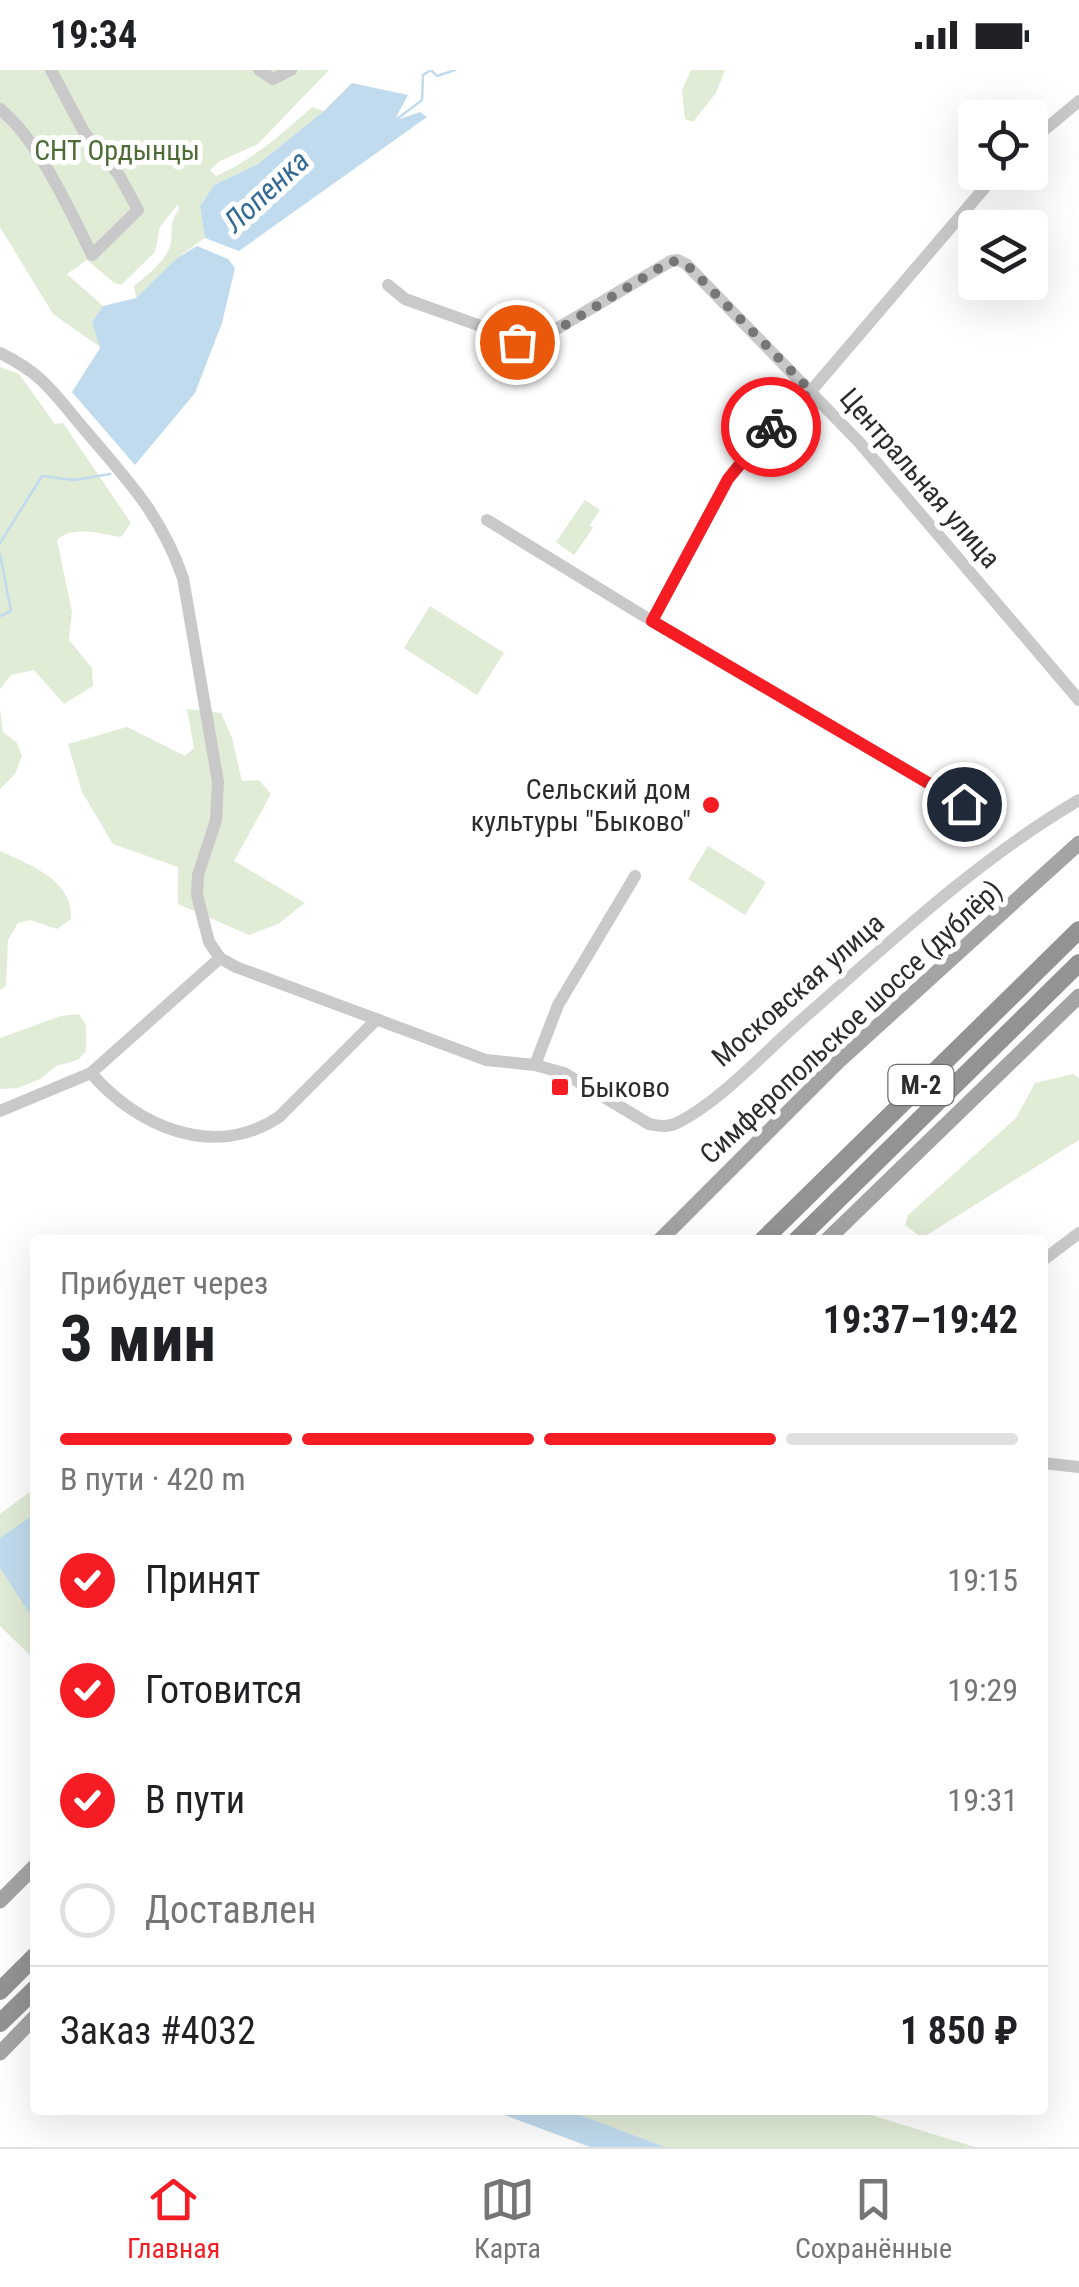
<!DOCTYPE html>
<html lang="ru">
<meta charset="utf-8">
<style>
body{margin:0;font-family:"Roboto Condensed",sans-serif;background:#f6f6f6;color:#202124;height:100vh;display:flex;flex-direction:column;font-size:38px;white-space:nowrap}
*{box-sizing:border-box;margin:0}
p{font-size:32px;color:#757577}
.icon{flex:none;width:55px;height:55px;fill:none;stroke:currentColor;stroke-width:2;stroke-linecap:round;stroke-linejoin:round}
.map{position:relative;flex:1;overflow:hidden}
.details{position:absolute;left:30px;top:1165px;width:1018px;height:880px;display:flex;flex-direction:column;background:#fff;border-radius:10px;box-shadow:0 10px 40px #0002}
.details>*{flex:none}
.buttons{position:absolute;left:958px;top:30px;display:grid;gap:20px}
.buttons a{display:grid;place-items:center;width:90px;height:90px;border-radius:10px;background:#fff;box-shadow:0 10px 40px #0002;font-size:50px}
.pin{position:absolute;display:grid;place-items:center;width:85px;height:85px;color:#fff;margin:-42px;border:5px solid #fff;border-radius:50%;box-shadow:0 2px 10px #0007}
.courier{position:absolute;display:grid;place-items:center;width:100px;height:100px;margin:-50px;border:8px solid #f51c23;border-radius:50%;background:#fff;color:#222;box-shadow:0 2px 12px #0007}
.head em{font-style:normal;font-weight:700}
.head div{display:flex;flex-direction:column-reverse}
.head{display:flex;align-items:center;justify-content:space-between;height:170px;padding:0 30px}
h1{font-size:65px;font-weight:700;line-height:75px}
.bar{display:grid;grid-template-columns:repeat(4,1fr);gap:15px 10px;align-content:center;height:120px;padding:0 30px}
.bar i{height:12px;border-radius:8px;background:#e0e0e0}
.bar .active{background:#f51c23}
.bar p{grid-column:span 4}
.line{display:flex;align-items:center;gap:25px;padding:0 30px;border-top:2px solid #e0e0e0}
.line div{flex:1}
ol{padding:0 30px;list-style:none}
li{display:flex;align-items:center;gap:30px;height:110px}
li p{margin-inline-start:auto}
li .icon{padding:10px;border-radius:50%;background:#f51c23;color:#fff;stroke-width:4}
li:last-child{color:#757577}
li i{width:55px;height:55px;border:5px solid #e0e0e0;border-radius:50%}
.status{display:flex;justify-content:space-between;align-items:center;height:70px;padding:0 50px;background:#fff;direction:ltr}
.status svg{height:28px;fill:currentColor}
.tab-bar{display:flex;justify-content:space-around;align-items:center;height:140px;border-top:2px solid #e0e0e0;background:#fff;font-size:28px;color:#757577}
.tab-bar a{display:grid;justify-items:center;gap:5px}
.tab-bar .active{color:#f51c23}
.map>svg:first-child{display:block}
</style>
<div class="status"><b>19:34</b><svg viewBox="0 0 49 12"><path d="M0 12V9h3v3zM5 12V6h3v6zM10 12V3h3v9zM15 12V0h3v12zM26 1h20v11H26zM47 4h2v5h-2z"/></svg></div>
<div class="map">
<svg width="1079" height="2077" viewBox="0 0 1079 2077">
<rect width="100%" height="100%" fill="#fff"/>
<g fill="#e1ecd7">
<path d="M0,0h329l-71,74 -38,17 -10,9 6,6c38,-17 66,-42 96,-69l12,4 -66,53 -44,21 -14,21 5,32 -28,20 -41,40 -2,-12c12,-10 28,-22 35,-37 6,-15 -2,-26 10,-39l-1,-6 -18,23 -5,25 -34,33 -8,-3 -26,-22 -20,14 36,32 -11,16 8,25 -47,-33 -53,-87z"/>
<path d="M691,0h34l-9,23 -23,29 -8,-3 -3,-29z"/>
<path d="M0,297l19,7 36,50 8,-1 68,100 -10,14c-21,-3 -48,-12 -64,3l15,72 -3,28 23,28 1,18 -29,18 -30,-34 -23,5 -11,14z"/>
<path d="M585,430l15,10 -10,15 3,3 -19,27 -18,-13z"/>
<path d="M430,536l74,47 -27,42 -73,-47z"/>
<path d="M0,639l3,23 14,11 5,13 -7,18 -15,15z"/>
<path d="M187,639l34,4 11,25 10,43 17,-1 12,14 -37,67 71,42 -27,21 -29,11 -71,-31v-37l-65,-23 -31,-52 -14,-48 59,-17 58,29 9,-8z"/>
<path d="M708,776l58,36 -21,33 -57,-36z"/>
<path d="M0,781c28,13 74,29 71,68l-14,10 -27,-9 -12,3 -10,17 -2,46 -6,4z"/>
<path d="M79,944l7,11v26l-8,9 -22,6 -16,13 -22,9 -18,1v-51l61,-22z"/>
<path d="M1073,1004l6,4v62l-157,98 -17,-13 3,-10 108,-97 19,-35z"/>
<path d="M35,1418v169l-2,1 -33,-32v-112z"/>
<path d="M567,2040h288l120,37h-310z"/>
</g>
<g fill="#c1dbee">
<path d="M352,13l56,12 -14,26 26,-9 7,5 -188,134 -34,-13 -5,-32 14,-21 44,-21 66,-53z"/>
<path d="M197,176l31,13 7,9 -13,55 -27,70 -60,72 -63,-73 28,-44 -8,-26 11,-16 33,-8 41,-40z"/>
<path d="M35,1444v101l-3,2 -32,-49v-30z"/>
<path d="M491,2040h76l98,37h-75z"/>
</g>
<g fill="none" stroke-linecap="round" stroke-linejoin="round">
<g stroke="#c1dbee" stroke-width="2.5">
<path d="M393,52l29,-22 1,-25 8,-5 6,6 18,-6"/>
<path d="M0,473l42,-67 32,4 36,-6"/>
<path d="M0,484l11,57 -11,5"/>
</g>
<g stroke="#c9c9c9" stroke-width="12">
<path d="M259,0l14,9 18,-9"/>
<path d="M0,39c39,32 69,100 92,146l46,-45 -19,-35 -35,-43 -33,-62"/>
<path d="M1030,72l49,-41"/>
<path d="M388,215l17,14 126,45 140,-83 7,-1 8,4 173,178 220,258"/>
<path d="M0,283c45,22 54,41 85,77 43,51 75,83 98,148l35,204 -2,38 -18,55 -1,20 12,47 11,16 16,9 250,93 49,5 29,8 85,51c11,2 19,4 30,-2 41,-21 83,-67 118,-98 90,-79 178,-163 282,-224"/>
<path d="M487,450l165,101 312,183"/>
<path d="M652,551l76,-142 33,-43 50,-45 187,-219"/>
<path d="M535,995l23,-60 77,-129"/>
<path d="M91,1003c46,54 124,87 188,44l98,-98"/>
<path d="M0,1041l91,-38 129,-115"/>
<path d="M1042,1191l37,-28"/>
<path d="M1042,1393l37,4"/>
</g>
<g stroke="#a4a4a4" stroke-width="15">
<path d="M660,1170l179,-179 240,-218"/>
<path d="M827,1170l252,-244"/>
<path d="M0,1831l35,-35"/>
<path d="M0,1983l35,-36"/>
</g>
<g stroke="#939393" stroke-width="18">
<path d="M763,1170l316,-310"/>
<path d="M797,1170l282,-277"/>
<path d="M0,1921l35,-35"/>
<path d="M0,1953l35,-34"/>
</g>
</g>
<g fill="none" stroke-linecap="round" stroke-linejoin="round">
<path stroke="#767676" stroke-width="10" stroke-dasharray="0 18" d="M517,272l15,2 12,-6 127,-77 15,3 125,127 -40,36"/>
<path stroke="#f51c23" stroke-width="12" d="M771,357l-43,52 -76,142 312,183"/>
</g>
<g fill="#f51c23" stroke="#fff" stroke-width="4">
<circle cx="711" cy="735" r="10"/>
<rect x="550" y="1007" width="20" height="20" rx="5"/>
</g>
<g text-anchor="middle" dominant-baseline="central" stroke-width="10" stroke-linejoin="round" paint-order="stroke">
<rect fill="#fff" stroke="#6b6b6b" stroke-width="2.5" x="888.5" y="995" width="65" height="40" rx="8"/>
<g font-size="25" font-weight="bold" fill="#2c2c2c">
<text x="921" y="1015">М-2</text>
</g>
<g font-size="28" fill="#4d6b36" stroke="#fff">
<text x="117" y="80">СНТ Ордынцы</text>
</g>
<g font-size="28" fill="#2c2c2c" stroke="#fff">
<text transform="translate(920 408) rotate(49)">Центральная улица</text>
<text transform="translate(798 920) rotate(-41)">Московская улица</text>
<text transform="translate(851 952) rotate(-43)">Симферопольское шоссе (дублёр)</text>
</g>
<g font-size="28" fill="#2c2c2c" stroke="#fff" text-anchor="end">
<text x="691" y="719">Сельский дом<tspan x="691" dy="32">культуры "Быково"</tspan></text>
<text x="580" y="1017" text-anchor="start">Быково</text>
</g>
<g font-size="30" font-style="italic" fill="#346b95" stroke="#fff">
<text transform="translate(266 121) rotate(-43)">Лопенка</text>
</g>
</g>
</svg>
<div class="buttons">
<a><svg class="icon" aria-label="locate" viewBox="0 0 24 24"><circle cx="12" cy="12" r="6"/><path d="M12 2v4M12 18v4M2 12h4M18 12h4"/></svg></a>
<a><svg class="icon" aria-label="layers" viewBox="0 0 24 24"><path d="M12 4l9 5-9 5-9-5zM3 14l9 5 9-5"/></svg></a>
</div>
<div class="pin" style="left:517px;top:272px;background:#ea580c"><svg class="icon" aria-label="bag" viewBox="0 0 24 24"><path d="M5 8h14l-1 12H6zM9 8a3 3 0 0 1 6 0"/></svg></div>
<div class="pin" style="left:964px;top:734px;background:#1f2937"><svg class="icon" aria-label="home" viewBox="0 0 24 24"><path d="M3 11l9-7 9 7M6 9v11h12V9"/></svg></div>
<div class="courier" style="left:771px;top:357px"><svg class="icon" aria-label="bike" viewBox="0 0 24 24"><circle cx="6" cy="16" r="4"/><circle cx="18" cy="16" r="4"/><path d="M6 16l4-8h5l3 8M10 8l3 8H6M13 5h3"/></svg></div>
<section class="details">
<div class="head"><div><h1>3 мин</h1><p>Прибудет через</p></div><em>19:37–19:42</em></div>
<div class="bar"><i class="active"></i><i class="active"></i><i class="active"></i><i></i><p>В пути · 420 m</p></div>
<ol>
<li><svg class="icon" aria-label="check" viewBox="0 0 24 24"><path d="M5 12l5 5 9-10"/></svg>Принят<p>19:15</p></li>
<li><svg class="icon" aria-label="check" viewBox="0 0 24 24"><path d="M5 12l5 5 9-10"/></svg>Готовится<p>19:29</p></li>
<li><svg class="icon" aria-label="check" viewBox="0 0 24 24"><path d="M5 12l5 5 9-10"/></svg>В пути<p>19:31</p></li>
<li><i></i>Доставлен</li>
</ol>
<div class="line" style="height:130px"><div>Заказ #4032</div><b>1 850 ₽</b></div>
</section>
</div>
<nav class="tab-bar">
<a class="active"><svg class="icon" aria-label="home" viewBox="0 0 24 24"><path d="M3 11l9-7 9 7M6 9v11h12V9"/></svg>Главная</a>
<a><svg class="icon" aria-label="map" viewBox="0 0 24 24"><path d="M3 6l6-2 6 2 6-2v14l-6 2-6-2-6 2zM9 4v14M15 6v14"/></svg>Карта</a>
<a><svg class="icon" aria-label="saved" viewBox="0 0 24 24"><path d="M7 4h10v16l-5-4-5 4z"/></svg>Сохранённые</a>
</nav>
